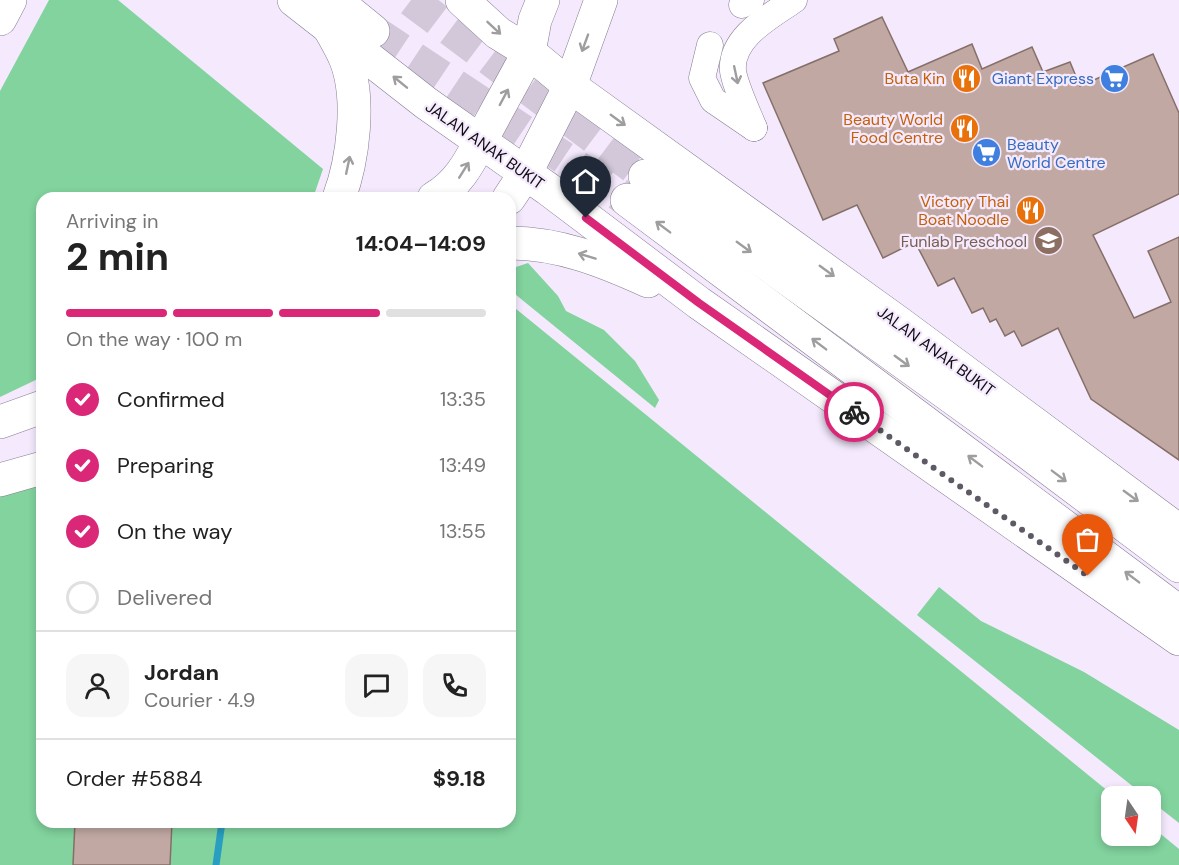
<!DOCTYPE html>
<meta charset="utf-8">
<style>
body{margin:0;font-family:"DM Sans",sans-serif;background:#f6f6f6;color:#222;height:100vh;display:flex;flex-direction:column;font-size:22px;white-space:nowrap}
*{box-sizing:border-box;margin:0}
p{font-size:20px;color:#767676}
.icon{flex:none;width:33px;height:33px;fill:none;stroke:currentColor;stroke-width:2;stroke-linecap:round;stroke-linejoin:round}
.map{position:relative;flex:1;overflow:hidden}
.drawer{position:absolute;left:36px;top:192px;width:480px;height:636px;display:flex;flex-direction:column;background:#fff;border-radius:18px;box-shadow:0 3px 9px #0003}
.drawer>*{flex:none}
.needle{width:39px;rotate:167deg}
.controls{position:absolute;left:1101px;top:786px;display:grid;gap:12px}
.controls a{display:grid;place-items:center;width:60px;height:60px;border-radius:12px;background:#fff;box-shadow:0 3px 9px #0003;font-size:30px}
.pin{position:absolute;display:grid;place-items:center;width:51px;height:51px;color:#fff;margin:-62px -26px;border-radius:50% 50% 50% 0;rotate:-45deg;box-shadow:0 0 6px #0007}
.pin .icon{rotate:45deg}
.courier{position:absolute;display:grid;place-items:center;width:60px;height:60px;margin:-30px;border:4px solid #db2777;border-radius:50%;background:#fff;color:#222;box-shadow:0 2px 8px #0007}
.headline em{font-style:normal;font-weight:700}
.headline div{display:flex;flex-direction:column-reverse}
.headline{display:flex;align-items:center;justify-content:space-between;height:102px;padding:0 30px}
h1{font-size:39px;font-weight:700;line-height:45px}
.bar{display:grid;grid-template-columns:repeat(4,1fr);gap:9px 6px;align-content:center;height:72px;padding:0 30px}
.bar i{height:8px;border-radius:4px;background:#e0e0e0}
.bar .on{background:#db2777}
.bar p{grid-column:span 4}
.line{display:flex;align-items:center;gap:15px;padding:0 30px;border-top:2px solid #e0e0e0}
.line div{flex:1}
.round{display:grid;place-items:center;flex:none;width:63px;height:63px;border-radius:18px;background:#f6f6f6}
ol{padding:0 30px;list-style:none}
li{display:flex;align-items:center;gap:18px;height:66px}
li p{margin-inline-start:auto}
li .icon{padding:6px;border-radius:50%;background:#db2777;color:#fff;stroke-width:4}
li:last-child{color:#767676}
li i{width:33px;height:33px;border:3px solid #e0e0e0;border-radius:50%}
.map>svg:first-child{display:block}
</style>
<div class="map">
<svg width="1179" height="865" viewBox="0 0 1179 865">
<rect width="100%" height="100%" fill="#f4e9fd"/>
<g fill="#82d39e">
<path d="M49,0h69l205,169 -10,29h-271v179l-42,20v-306z"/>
<path d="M528,263l30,33 8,15 38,19 31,31 24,39 -4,8 -145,-118v-21z"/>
<path d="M510,304l604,492h-2v40h38l1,-10 28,23v16h-1179v-370l42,-14v341h468z"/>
<path d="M939,587l42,34 103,51 95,58v93l-28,-22 -1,-5h-5l-228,-181z"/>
</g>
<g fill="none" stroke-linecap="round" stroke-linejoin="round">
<path stroke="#299ec0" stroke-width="7" d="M216,865l6,-43"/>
</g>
<g fill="#c1a8a3" stroke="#856f69" stroke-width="1.5">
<path d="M882,17l26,55 64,-28 10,25 50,-22 11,25 27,-10 10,24 73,-32 26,59v81l-86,41 41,83 37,-16 -23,-51 31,-14v223l-88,-61 -33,-71 -36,18 -8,-15 -9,5 -9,-17 -6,3 -7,-14 -11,5 -18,-35 -16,8 -23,-44 -32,16 -26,-53 -34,15 -60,-137 76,-32 -5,-12z"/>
<path d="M75,822h97l-2,43h-97z"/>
</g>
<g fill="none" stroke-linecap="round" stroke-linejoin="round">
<g stroke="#d2c8da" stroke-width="33" stroke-dasharray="33 16" stroke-linecap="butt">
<path d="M411,0l234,176"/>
<path d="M373,31l254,169"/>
</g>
<defs>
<g id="street">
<path d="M742,5l9,-5"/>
<path d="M710,45l-8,33 11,22 41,28"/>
<path d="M754,128c-6,-15 -19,-42 -21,-57 -3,-34 38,-55 61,-71"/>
</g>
<g id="primary">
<path d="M335,0l38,31"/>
<path d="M480,142l49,-90 6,-32 8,-20"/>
<path d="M525,174l45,-88 31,-86"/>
<path d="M645,176l358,258 176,132"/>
<path d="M627,200l552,412"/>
</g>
<g id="highway">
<path d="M294,0l132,103 122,86 151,114 480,336"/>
<path d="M462,0l36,33 31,19 41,34 329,237 280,208"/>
<path d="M0,19l10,-19"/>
<path d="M331,31c5,9 11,19 15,29 15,39 7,100 -7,138"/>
<path d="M434,198c23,-13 34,-33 46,-56"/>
<path d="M509,198l16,-24"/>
<path d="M510,243c49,0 94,18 138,38"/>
<path d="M0,422l42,-15"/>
<path d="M0,480l42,-12"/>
</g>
</defs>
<use href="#street" stroke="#867c8f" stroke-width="27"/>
<use href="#primary" stroke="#867c8f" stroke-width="34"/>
<use href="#highway" stroke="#867c8f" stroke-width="34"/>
<use href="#street" stroke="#fff" stroke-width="26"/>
<use href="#primary" stroke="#fff" stroke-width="33"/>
<use href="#highway" stroke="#fff" stroke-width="33"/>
</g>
<defs><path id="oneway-shaft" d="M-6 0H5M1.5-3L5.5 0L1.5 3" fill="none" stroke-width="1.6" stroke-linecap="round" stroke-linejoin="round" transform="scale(1.5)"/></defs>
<g stroke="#9f9da0">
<use href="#oneway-shaft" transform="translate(494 28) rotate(43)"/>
<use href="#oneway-shaft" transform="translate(585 43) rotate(110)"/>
<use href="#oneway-shaft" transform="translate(736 75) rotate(78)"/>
<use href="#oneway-shaft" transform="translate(400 82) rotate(-141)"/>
<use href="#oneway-shaft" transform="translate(504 97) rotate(-62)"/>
<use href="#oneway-shaft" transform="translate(618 120) rotate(36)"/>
<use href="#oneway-shaft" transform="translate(348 165) rotate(-78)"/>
<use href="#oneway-shaft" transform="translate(464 170) rotate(-58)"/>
<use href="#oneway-shaft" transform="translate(663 227) rotate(-143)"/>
<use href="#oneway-shaft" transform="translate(744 247) rotate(36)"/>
<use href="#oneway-shaft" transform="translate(587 256) rotate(-163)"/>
<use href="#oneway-shaft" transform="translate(827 271) rotate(36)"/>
<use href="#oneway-shaft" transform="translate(819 344) rotate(-143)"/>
<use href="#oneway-shaft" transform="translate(902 361) rotate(36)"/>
<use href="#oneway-shaft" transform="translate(975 461) rotate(-143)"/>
<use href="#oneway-shaft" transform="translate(1059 476) rotate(37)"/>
<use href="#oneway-shaft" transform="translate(1131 496) rotate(36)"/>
<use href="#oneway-shaft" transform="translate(1132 577) rotate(-143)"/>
</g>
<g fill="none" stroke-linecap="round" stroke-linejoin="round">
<path stroke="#5e5964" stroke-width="6" stroke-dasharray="0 10.8" d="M854,412l234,164"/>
<path stroke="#db2777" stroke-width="8" d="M586,218l113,85 155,109"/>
</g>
<defs>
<symbol id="restaurant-disc" viewBox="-11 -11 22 22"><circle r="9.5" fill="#e8710a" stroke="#f4e9fd"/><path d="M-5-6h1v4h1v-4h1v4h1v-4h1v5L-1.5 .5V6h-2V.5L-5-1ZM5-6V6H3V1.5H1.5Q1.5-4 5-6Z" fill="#fff"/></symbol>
<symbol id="supermarket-disc" viewBox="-11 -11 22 22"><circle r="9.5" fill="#3f7fe0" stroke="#f4e9fd"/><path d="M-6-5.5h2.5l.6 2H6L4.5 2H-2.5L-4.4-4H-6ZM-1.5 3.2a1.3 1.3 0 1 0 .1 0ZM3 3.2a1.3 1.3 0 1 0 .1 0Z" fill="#fff"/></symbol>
<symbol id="school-disc" viewBox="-11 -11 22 22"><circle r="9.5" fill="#8d6e63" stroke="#f4e9fd"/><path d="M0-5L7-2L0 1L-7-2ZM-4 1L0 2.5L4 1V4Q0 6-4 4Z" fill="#fff"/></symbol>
</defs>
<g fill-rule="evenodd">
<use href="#restaurant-disc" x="950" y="62" width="33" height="33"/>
<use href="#supermarket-disc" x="1098" y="62" width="33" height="33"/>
<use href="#restaurant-disc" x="948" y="112" width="33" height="33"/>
<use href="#supermarket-disc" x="970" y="136" width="33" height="33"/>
<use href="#restaurant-disc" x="1014" y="194" width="33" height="33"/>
<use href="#school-disc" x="1032" y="224" width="33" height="33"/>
</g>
<g text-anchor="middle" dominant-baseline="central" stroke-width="4.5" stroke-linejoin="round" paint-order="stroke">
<g font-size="16" fill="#c56008" stroke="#f4e9fd" text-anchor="end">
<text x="945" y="78">Buta Kin</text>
<text x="943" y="119">Beauty World<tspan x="943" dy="18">Food Centre</tspan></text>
<text x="1009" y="201">Victory Thai<tspan x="1009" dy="18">Boat Noodle</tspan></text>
</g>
<g font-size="16" fill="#366cbe" stroke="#f4e9fd" text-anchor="end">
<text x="1094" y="78">Giant Express</text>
<text x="1007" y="144" text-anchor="start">Beauty<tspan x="1007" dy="18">World Centre</tspan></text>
</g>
<g font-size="16" fill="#0e0b11" stroke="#f4e9fd">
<text transform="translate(485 145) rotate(35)">JALAN ANAK BUKIT</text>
<text transform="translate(936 351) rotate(36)">JALAN ANAK BUKIT</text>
</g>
<g font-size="16" fill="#785e54" stroke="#f4e9fd" text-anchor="end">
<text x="1027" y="241">Funlab Preschool</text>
</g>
</g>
</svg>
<div class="controls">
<a><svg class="needle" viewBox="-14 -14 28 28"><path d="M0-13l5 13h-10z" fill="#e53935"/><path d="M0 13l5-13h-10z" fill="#767676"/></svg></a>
</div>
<div class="pin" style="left:1088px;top:576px;background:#ea580c"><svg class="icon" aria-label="bag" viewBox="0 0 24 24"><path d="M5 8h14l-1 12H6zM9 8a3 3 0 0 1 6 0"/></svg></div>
<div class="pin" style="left:586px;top:218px;background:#1f2937"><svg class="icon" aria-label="home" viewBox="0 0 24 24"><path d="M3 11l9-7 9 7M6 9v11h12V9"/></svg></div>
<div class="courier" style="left:854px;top:412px"><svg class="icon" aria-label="bike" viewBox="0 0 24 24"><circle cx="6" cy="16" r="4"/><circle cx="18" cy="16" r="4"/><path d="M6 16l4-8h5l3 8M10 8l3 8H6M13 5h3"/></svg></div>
<section class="drawer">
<div class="headline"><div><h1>2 min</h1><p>Arriving in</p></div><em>14:04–14:09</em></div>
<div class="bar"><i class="on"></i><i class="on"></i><i class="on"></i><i></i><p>On the way · 100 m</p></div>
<ol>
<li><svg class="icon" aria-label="check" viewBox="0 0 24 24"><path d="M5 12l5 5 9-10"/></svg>Confirmed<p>13:35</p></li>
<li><svg class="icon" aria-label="check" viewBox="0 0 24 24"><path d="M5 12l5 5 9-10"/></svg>Preparing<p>13:49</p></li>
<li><svg class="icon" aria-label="check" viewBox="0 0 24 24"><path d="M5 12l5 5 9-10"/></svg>On the way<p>13:55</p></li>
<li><i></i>Delivered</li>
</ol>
<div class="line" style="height:108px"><a class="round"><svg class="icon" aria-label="person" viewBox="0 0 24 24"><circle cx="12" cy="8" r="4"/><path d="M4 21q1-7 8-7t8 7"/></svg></a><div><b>Jordan</b><p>Courier · 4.9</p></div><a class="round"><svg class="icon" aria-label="chat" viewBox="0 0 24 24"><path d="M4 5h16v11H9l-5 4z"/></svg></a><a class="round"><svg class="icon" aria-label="phone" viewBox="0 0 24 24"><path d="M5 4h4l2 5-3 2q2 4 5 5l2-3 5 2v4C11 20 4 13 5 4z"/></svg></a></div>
<div class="line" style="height:78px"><div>Order #5884</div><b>$9.18</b></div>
</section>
</div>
